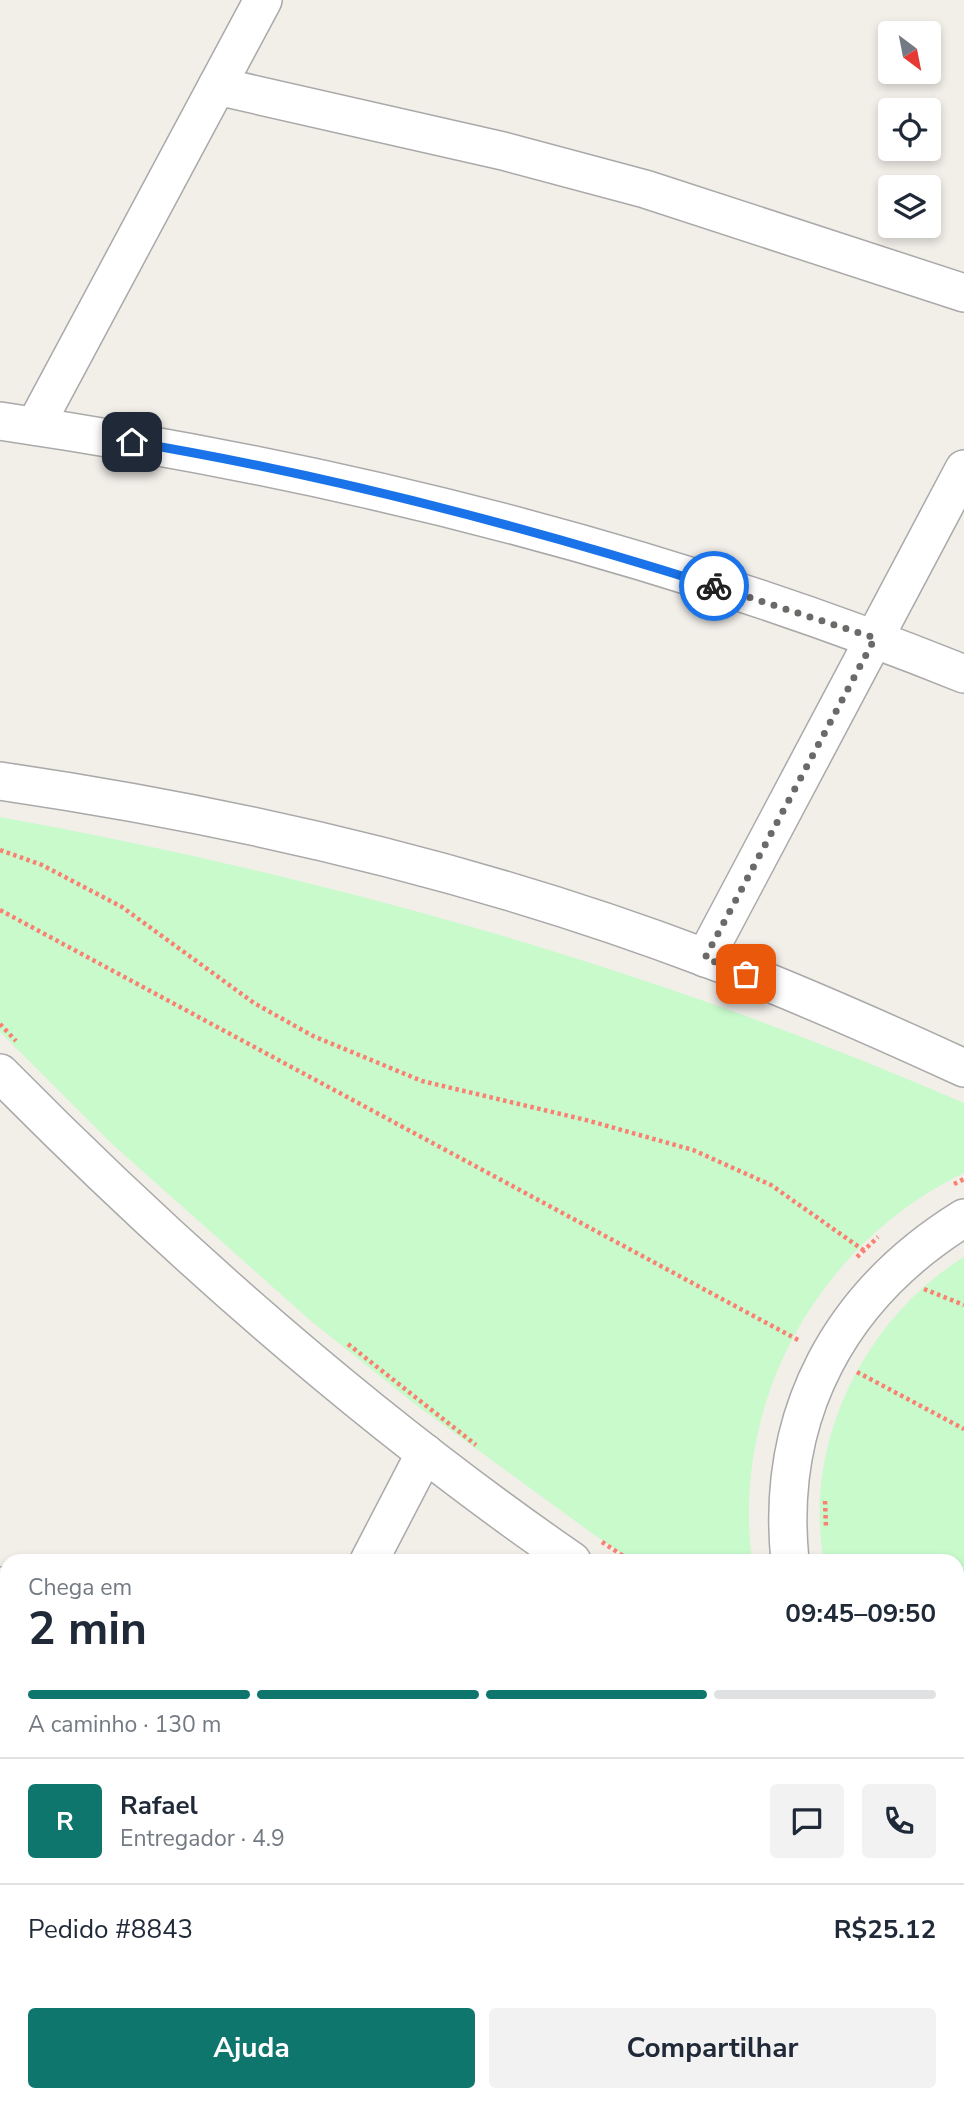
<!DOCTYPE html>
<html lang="pt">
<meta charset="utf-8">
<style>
body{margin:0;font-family:"Nunito Sans",sans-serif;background:#f2f2f3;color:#1f2937;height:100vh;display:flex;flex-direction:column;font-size:26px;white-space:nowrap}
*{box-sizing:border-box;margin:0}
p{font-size:23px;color:#747a83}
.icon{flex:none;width:38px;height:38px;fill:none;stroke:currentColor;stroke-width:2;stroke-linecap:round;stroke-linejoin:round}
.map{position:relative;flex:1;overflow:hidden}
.panel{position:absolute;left:0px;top:1554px;width:964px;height:548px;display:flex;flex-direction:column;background:#fff;border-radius:21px 21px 0 0;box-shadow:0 4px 10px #0003}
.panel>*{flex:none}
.needle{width:46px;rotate:148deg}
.fabs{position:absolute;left:878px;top:21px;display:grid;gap:14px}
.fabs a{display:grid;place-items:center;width:63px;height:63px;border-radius:7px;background:#fff;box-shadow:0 4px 10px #0003;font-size:35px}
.pin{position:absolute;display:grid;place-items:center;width:60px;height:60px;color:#fff;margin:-30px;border-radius:14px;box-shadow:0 4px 10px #0006}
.courier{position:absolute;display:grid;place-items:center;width:70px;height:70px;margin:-35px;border:5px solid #1a73e8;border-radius:50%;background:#fff;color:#222;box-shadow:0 2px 9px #0007}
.head em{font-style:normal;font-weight:700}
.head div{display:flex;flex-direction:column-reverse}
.head{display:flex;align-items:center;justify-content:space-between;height:119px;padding:0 28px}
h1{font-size:46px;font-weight:700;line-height:52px}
.bar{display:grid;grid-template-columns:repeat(4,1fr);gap:10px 7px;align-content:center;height:84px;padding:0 28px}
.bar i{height:9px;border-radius:5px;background:#e0e1e3}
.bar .selected{background:#0f766e}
.bar p{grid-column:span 4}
.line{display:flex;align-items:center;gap:18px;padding:0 28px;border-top:2px solid #e0e1e3}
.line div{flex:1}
.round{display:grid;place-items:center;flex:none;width:74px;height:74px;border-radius:7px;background:#f2f2f3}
.cta{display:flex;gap:14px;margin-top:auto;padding:14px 28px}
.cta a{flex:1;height:80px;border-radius:7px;background:#0f766e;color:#fff;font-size:28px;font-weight:700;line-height:80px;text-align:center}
.cta a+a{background:#f2f2f3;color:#1f2937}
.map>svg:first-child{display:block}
</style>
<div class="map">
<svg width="964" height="2101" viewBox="0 0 964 2101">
<rect width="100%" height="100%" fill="#f2efe9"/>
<g fill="#c8facc">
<path d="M0,817c330,60 656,152 964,286v70c-145,70 -233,227 -212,388h-119l-40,-27 -177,-129 -105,-84 -200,-178 -111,-111z"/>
<path d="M964,1257v516l-7,-4v-208h-133c-22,-117 41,-243 140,-304z"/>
</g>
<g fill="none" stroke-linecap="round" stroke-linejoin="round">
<defs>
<g id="street">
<path d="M217,86l286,65 142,38 319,104"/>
<path d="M0,421c328,48 656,129 964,253"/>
<path d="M35,426l228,-426"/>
<path d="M0,781c239,35 480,91 706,177 88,33 173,71 258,110"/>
<path d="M705,958l259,-489"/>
<path d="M0,1073c177,179 365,345 572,488"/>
<path d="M369,1561l56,-108"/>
<path d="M790,1561c-15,-147 50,-266 174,-343"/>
<path d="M0,1586l7,6"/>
<path d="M957,1807l7,4"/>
<path d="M0,2058l7,4"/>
<path d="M69,2095l12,6"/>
<path d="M729,2095l11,6"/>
</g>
</defs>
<use href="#street" stroke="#a9a9a9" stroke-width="40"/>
<g stroke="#fa8072" stroke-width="4.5" stroke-dasharray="3.5 3.5" stroke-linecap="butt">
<path d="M0,850l42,15 80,42 132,96 59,33 109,45 164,39 107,30 78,35 95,67"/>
<path d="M0,910l800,431"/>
<path d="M0,1024l16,17"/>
<path d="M954,1184l10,-5"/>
<path d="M857,1257l21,-20"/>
<path d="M924,1289l40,16"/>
<path d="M348,1344l128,101"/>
<path d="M857,1372l107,57"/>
<path d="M825,1501l1,27"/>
<path d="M602,1542l29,19"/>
<path d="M957,1765l7,4"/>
</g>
<use href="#street" stroke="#fff" stroke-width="37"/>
</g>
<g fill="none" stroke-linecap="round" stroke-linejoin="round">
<path stroke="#6b6a68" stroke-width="7" stroke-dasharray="0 12.6" d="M714,586l161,52 -170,320 41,16"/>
<path stroke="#1a73e8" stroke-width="9" d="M132,442c198,33 392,84 582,144"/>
</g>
</svg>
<div class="fabs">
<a><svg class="needle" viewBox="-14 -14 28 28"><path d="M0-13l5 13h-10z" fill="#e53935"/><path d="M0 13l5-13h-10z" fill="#747a83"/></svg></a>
<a><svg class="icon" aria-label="locate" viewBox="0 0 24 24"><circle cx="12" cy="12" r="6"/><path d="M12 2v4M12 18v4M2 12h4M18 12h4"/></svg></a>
<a><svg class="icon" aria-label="layers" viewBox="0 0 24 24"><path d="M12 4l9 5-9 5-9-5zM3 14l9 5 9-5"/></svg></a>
</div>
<div class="pin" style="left:746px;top:974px;background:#ea580c"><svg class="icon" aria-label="bag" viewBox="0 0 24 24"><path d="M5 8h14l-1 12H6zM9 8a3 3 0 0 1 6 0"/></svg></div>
<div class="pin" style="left:132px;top:442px;background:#1f2937"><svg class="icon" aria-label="home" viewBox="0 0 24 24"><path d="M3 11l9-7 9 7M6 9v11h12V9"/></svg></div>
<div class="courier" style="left:714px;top:586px"><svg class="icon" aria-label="bike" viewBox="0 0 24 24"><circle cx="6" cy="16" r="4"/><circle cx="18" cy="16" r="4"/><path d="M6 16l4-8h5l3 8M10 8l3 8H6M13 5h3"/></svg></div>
<section class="panel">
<div class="head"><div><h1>2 min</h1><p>Chega em</p></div><em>09:45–09:50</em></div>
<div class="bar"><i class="selected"></i><i class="selected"></i><i class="selected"></i><i></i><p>A caminho · 130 m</p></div>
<div class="line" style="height:126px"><b class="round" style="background:#0f766e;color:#fff">R</b><div><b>Rafael</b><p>Entregador · 4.9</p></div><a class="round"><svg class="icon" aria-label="chat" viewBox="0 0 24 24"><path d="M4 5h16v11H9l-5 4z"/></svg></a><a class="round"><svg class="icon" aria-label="phone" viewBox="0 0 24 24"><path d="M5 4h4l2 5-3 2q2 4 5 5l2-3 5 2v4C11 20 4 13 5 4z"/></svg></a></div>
<div class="line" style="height:91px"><div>Pedido #8843</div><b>R$25.12</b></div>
<div class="cta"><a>Ajuda</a><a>Compartilhar</a></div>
</section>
</div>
